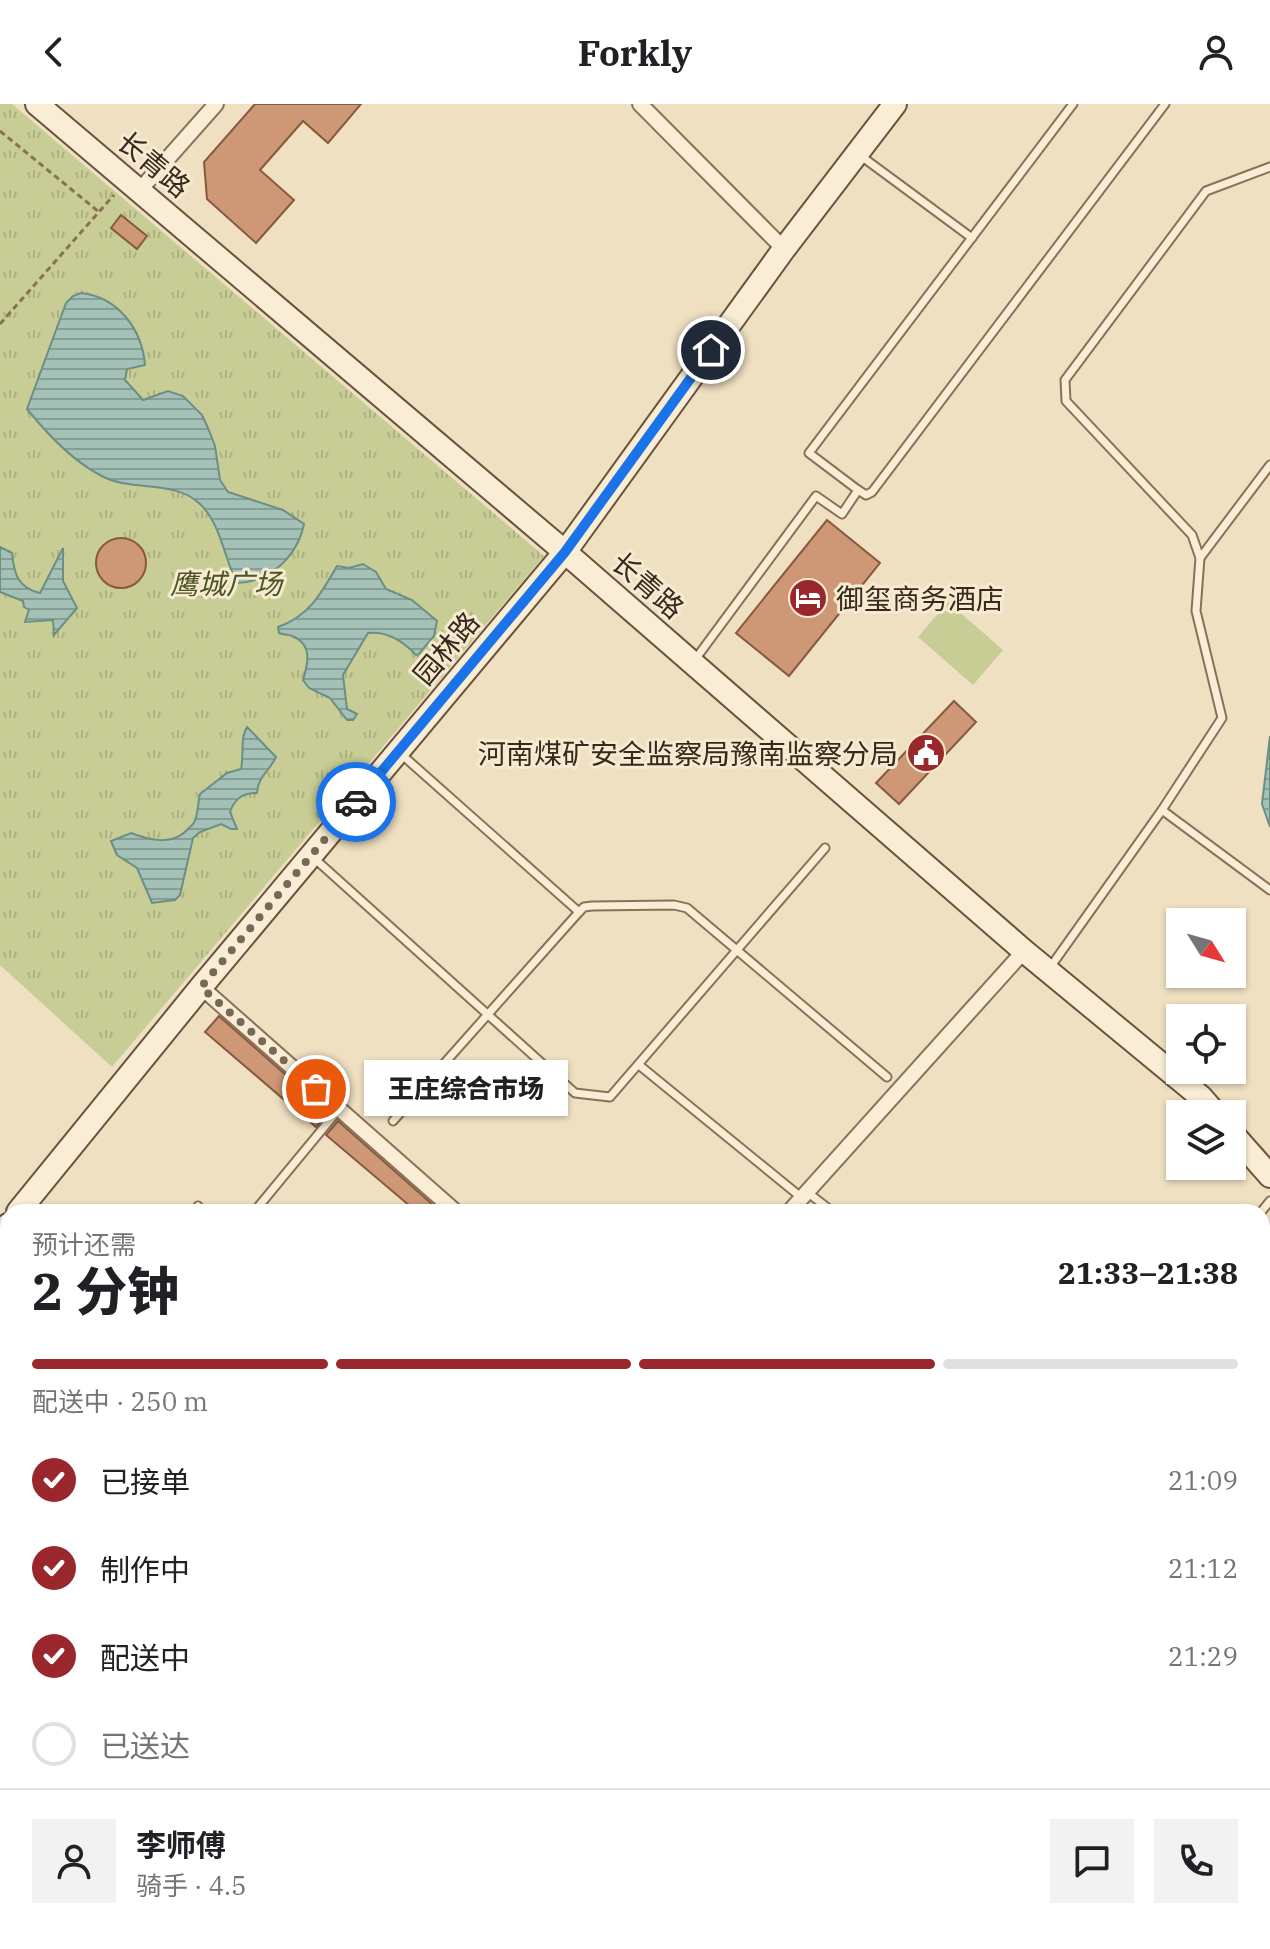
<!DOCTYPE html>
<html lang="zh">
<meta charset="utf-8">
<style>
body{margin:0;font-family:"IBM Plex Serif","Noto Sans SC",serif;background:#f2f2f2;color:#202124;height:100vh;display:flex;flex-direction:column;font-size:30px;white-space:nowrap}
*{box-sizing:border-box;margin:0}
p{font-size:26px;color:#757577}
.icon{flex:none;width:44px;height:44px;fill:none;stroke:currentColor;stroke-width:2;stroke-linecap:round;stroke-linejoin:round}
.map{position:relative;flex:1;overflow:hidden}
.side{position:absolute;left:0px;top:1100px;width:1270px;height:746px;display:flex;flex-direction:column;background:#fff;border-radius:24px 24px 0 0;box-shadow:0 2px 6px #0004}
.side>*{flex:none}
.needle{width:52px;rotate:127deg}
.buttons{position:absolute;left:1166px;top:804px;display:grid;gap:16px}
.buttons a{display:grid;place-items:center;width:80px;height:80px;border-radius:0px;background:#fff;box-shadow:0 2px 6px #0004;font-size:40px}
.pin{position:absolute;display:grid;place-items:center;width:68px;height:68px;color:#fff;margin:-34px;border:4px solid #fff;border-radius:50%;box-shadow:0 2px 8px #0007}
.courier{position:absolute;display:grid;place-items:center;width:80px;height:80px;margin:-40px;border:6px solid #1a73e8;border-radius:50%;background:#fff;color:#222;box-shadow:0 2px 10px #0007}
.bubble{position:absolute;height:56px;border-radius:0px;background:#fff;box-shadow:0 2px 6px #0004;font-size:26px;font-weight:800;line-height:56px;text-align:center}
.summary em{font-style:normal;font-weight:800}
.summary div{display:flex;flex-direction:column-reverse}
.summary{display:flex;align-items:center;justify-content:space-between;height:136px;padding:0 32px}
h1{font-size:52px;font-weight:800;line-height:60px}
.bar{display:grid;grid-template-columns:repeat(4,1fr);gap:12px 8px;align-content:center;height:96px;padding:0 32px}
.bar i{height:10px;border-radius:6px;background:#e0e0e0}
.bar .current{background:#99272b}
.bar p{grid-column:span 4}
.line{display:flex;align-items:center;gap:20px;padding:0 32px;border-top:2px solid #e0e0e0}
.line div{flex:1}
.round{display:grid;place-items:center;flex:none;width:84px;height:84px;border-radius:0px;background:#f2f2f2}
ol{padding:0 32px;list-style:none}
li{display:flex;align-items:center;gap:24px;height:88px}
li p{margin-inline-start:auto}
li .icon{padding:8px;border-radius:50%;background:#99272b;color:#fff;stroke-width:4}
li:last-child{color:#757577}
li i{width:44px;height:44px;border:4px solid #e0e0e0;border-radius:50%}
header{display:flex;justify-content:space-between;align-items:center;height:104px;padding:0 32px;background:#fff;font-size:36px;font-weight:800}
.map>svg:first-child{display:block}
</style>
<header><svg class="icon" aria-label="back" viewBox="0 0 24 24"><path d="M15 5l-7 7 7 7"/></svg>Forkly<svg class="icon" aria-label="person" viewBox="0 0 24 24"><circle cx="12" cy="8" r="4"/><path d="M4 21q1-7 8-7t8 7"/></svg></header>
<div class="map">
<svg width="1270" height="1845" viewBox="0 0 1270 1845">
<defs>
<pattern id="park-tufts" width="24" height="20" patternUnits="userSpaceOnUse" patternTransform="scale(2)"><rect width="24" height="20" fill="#c8cd95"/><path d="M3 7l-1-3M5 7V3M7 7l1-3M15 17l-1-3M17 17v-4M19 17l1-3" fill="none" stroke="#adb080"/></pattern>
<pattern id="water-rules" width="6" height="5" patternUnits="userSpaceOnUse" patternTransform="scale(2)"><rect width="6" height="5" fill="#a4c1b8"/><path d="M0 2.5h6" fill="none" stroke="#879d95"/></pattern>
</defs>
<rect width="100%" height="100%" fill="#efe0c1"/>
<g fill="#c8cd95">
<path d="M948,498l55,48 -30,35 -55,-48z"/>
<path d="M1262,1685h8v160h-273l19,-7h246z"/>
</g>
<path fill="url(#park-tufts)" d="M0,0h12l532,452 -432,511 -112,-102z"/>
<g fill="url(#water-rules)" stroke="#6b8f85" stroke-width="2">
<path d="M81,189c37,4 61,36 64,72l-18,4 -2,11 18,20 25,-9 15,5 19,19 6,13 7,18 5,34 8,12 55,18 21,14c-7,33 -34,58 -67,59 -13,-25 -16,-59 -37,-79 -25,-24 -65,-13 -94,-26 -31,-14 -58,-43 -79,-69l39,-106 7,-7z"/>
<path d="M0,443l12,6c2,21 6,35 28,40l23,-45v33l14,27 -23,27 -1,-15 -28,2 4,-12 -5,-3 -1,-6 -23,-9z"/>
<path d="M363,460l13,8 10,17 26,11 25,21 -3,15 -15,18 -3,1c-13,-14 -29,-24 -48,-22l-25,42 4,34 10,5 -4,6h-6l-17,-22 -21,-10 -6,-8c5,-16 10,-36 -11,-44 -4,-2 -9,-1 -13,-3l-1,-6c31,-11 43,-33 59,-61l12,2z"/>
<path d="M247,623l29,30c-7,15 -18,19 -19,36 -14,0 -22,5 -27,19l7,17h-6l-10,-5 -21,8 -7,6 -13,57 -5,5 -23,3 -15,-35 -20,-13 -6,-14 20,-8c18,7 41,13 56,-3 2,-3 7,-5 8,-10 3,-6 3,-18 5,-26l27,-21 14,-4c3,-13 -1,-31 6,-42z"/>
<path d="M1270,632v91l-8,-23z"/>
</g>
<g fill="#ce9876" stroke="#88593e" stroke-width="2">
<path d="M255,0h106l-33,39 -25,-22 -43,49 34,30 -38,43 -49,-44 -3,-37z"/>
<path d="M121,111l26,21 -10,13 -26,-21z"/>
<path d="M827,416l53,43 -91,113 -53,-43z"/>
<circle cx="121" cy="459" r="25"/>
<path d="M954,597l22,21 -77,82 -23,-21z"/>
<path d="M219,912l109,96 -12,15 -111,-95z"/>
<path d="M338,1017l103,91h-24l-91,-77z"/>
</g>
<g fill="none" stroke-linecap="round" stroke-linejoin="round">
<defs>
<g id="lane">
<path d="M861,52l111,82"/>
<path d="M858,386l8,5 6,-3 293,-388"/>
<path d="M1200,454l70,-93"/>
<path d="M694,557l122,-165 26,18 16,-24 -49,-37 264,-349"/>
<path d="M401,650l178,158"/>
<path d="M1162,706l108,80"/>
<path d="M315,755l260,234 35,4 215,-249"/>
<path d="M1049,865l113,-159 60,-92 -26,-107 4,-53 -8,-23 -126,-134 -1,-21 141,-189 64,-24"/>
<path d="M639,961l163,133"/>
<path d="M393,1017l186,-209 5,-5 8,-1 82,-1 13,3 200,169"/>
<path d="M807,1088l26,20"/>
<path d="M193,1108l5,-6"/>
<path d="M254,1108l85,-103"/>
<path d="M1261,1108l9,-11"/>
<path d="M0,1345l8,-9"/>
<path d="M546,1838l10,7"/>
</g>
<g id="street">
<path d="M640,0l144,145"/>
<path d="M139,87l77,-87"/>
<path d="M201,883l255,225"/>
<path d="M789,1108l235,-261"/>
<path d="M0,1417l8,7"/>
<path d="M1262,1543l8,4"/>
<path d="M971,1838l4,7"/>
<path d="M383,1845l5,-7"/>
<path d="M609,1845l5,-7"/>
</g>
<g id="secondary">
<path d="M37,0l528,448 459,399 177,146 15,17"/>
<path d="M1232,1029l38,43"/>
<path d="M18,1108l183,-225 364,-435 219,-303 111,-145"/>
<path d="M0,1131l8,-10"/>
</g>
<g id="primary">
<path d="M0,1718l8,7"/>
<path d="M0,1750l8,7"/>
<path d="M97,1838l8,7"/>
<path d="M133,1838l8,7"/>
</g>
</defs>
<use href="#lane" stroke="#897158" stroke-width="11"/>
<use href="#street" stroke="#897158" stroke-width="18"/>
<use href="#secondary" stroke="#6b523c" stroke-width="26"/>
<use href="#primary" stroke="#563f2d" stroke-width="28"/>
<g stroke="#897158" stroke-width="3" stroke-dasharray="6 4" stroke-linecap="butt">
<path d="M0,27l99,81"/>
<path d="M0,220l114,-129"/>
</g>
<use href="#lane" stroke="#f9edd5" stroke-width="7"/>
<use href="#street" stroke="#f9edd5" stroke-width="14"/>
<use href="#secondary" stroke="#f9edd5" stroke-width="22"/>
<use href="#primary" stroke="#f3d498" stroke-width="24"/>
</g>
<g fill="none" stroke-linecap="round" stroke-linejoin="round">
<path stroke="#786956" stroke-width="8" stroke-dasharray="0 14.4" d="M316,985l-115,-102 155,-185"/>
<path stroke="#1a73e8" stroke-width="10" d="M356,698l209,-250 146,-202"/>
</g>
<defs>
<symbol id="hotel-disc" viewBox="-11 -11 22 22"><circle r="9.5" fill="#99272b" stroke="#f6ead1"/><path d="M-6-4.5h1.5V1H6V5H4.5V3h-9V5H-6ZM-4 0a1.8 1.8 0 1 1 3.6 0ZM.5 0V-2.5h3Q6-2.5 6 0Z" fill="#fff"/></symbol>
<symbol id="civic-disc" viewBox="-11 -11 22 22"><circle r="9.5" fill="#99272b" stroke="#f6ead1"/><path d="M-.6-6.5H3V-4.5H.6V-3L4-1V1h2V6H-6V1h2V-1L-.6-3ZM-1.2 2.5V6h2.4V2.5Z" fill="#fff"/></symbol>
</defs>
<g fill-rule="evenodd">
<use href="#hotel-disc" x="786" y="472" width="44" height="44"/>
<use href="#civic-disc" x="904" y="627" width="44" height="44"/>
</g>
<g text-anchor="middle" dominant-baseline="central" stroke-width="6" stroke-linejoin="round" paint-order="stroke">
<g font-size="28" fill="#38291d" stroke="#f6ead1">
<text transform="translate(154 60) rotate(40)">长青路</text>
<text transform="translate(648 481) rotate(41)">长青路</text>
<text transform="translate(446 544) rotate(-50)">园林路</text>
</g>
<g font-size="28" font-style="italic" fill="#4a5523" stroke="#f6ead1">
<text x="226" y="479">鹰城广场</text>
</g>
<g font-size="28" fill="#38291d" stroke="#f6ead1" text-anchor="start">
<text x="836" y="494">御玺商务酒店</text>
<text x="898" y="649" text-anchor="end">河南煤矿安全监察局豫南监察分局</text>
</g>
</g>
</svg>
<div class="buttons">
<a><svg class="needle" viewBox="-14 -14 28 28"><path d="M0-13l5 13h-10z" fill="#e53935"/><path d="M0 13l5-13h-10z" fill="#757577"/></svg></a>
<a><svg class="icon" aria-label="locate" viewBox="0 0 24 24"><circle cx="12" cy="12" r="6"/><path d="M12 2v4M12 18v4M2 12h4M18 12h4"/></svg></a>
<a><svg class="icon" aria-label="layers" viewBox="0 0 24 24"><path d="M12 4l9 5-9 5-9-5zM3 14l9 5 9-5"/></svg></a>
</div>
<div class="pin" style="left:316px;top:985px;background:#ea580c"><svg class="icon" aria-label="bag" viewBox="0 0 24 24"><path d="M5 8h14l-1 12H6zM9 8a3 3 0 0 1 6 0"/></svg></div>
<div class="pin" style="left:711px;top:246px;background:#1f2937"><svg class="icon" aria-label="home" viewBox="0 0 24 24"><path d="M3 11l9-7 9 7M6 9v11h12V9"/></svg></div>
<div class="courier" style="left:356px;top:698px"><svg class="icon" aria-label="car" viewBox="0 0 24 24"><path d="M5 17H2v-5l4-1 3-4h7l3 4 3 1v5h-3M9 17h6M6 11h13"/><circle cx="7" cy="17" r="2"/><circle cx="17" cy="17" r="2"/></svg></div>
<div class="bubble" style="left:364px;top:956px;width:204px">王庄综合市场</div>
<section class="side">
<div class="summary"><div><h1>2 分钟</h1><p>预计还需</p></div><em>21:33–21:38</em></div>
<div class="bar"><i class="current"></i><i class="current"></i><i class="current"></i><i></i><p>配送中 · 250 m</p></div>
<ol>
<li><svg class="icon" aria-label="check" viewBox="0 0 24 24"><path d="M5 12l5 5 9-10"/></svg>已接单<p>21:09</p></li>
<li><svg class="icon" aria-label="check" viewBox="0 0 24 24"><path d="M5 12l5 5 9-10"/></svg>制作中<p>21:12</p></li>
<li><svg class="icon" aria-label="check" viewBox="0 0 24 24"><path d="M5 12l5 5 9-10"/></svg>配送中<p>21:29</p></li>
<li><i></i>已送达</li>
</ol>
<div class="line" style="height:144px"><a class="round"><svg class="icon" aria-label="person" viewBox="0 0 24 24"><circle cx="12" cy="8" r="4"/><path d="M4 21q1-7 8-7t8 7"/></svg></a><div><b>李师傅</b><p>骑手 · 4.5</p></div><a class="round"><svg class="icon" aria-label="chat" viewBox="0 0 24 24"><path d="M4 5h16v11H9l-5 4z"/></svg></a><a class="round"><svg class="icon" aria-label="phone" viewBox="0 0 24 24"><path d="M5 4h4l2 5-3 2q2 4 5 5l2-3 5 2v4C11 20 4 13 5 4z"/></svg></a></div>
</section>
</div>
